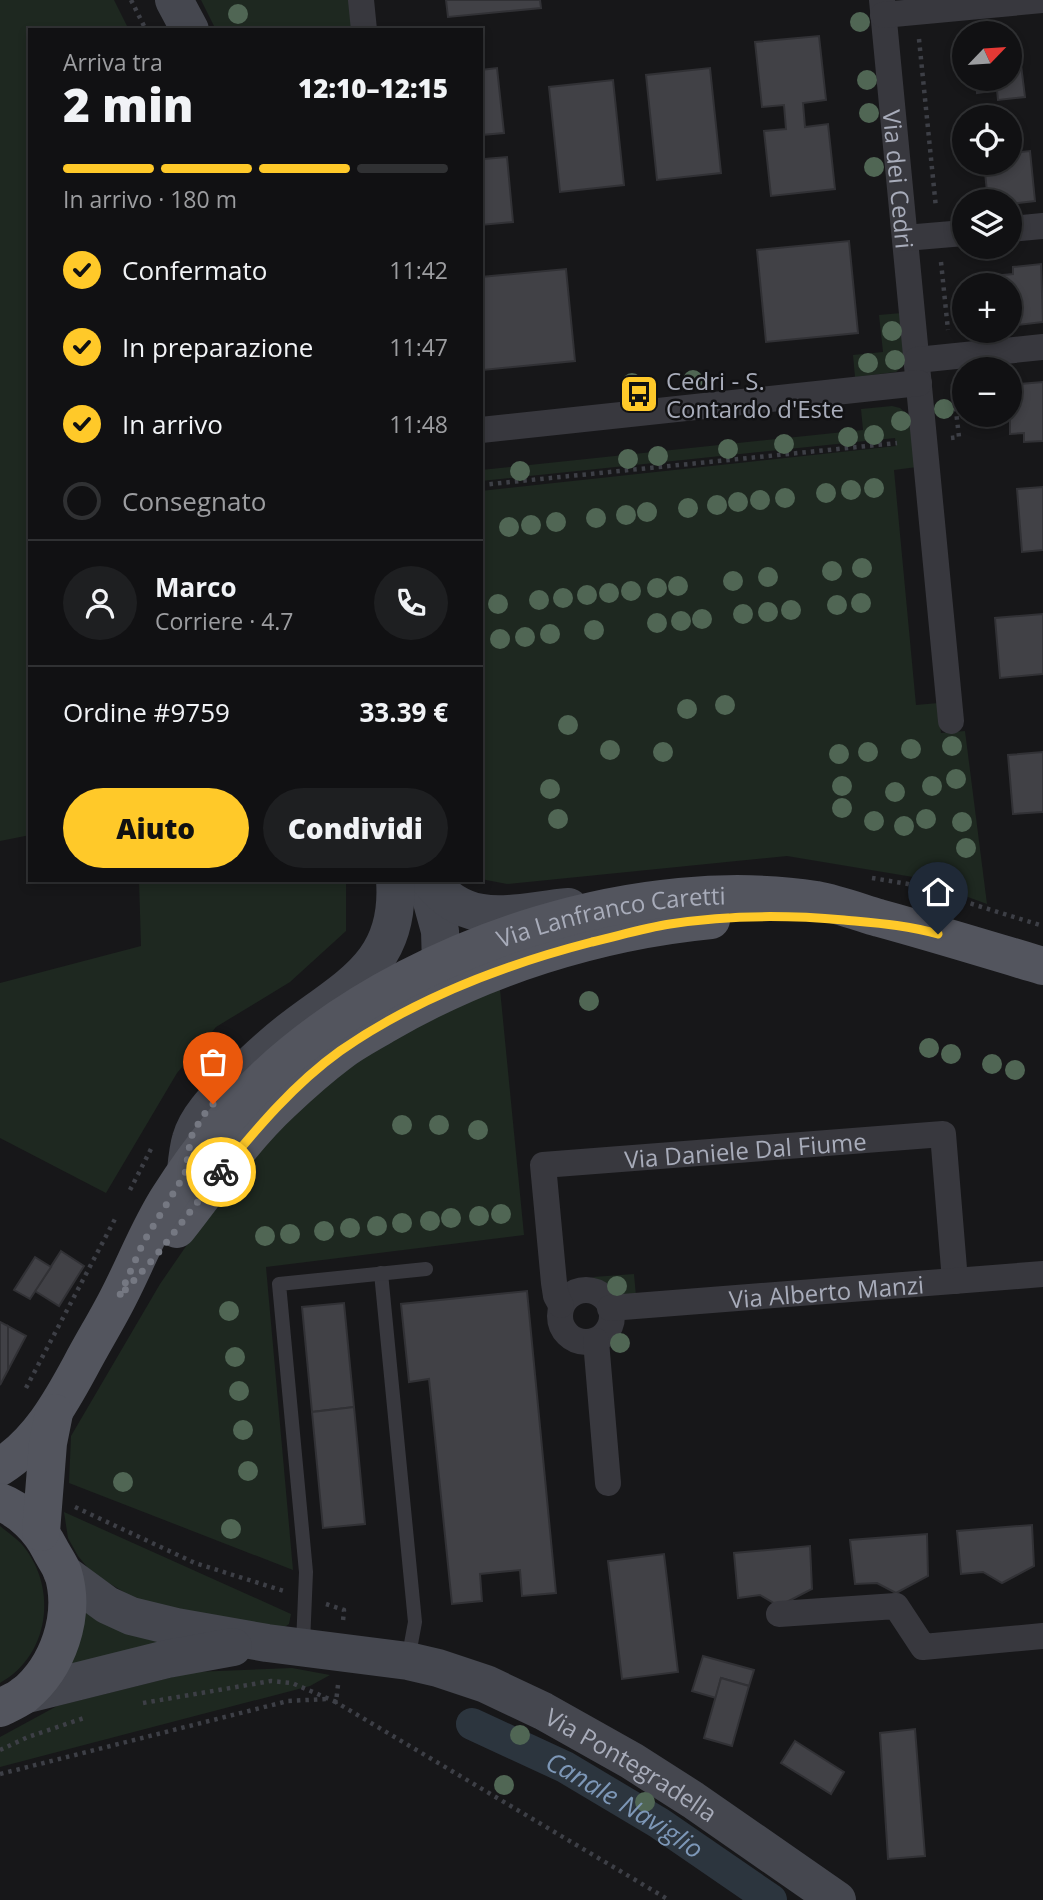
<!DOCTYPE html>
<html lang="it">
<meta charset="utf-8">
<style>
body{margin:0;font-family:"Open Sans",sans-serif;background:#1e1f21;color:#f1f3f6;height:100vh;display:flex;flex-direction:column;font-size:26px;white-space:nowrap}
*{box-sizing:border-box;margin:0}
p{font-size:23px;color:#9c9da0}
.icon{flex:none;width:38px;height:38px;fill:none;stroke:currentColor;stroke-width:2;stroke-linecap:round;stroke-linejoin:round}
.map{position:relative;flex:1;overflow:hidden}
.panel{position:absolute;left:28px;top:28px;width:455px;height:854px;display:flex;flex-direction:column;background:#111113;border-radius:0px;box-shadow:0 4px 10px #0003,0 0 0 2px #303133}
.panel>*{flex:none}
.needle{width:46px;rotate:65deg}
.buttons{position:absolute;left:952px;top:21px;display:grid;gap:14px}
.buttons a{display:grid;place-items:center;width:70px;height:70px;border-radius:50%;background:#111113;box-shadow:0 4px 10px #0003,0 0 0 2px #303133;font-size:35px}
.pin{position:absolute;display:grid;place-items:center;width:60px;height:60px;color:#fff;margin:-72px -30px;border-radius:50% 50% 50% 0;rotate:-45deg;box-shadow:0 0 7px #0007}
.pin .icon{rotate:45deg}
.courier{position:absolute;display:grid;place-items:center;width:70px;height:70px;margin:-35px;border:5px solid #ffc929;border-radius:50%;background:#fff;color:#222;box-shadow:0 2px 9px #0007}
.headline em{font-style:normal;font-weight:800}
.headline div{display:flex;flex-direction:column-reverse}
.headline{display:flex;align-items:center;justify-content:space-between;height:119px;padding:0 35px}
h1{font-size:46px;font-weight:800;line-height:52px}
.bar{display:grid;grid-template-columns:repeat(4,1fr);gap:10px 7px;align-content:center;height:84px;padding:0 35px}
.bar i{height:9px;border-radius:5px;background:#303133}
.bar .active{background:#ffc929}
.bar p{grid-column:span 4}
.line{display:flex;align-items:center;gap:18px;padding:0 35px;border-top:2px solid #303133}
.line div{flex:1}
.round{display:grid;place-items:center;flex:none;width:74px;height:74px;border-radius:37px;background:#1e1f21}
ol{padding:0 35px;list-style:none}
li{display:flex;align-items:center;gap:21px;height:77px}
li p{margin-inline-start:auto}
li .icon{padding:7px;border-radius:50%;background:#ffc929;color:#111;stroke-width:4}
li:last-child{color:#9c9da0}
li i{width:38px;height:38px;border:4px solid #303133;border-radius:50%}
.action{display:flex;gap:14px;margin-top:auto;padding:14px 35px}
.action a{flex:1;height:80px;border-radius:42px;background:#ffc929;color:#111;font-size:28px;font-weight:800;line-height:80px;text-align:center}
.action a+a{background:#1e1f21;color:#f1f3f6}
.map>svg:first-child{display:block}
</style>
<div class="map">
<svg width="1043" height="1900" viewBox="0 0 1043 1900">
<rect width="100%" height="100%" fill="#171719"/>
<g fill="#1e2820">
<path d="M0,0h114l15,30h-99v805l-30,6z"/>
<path d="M201,0h151l3,30h-139z"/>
<path d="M902,313l2,52 -8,7 -41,5 -2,-22 30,-3 -4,-37z"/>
<path d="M892,406l8,2 9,8 8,51 -23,3 22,235 23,-2 2,30 24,-2 22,173 -74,-27 -126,-21 -280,28 -26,-5v-388l415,-45 -1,-8 -414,43v-11l382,-40 -2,-21z"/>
<path d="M139,880h207v51l-56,51 -74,45 -39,46 -71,120 -106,-55v-155l141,-37z"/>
<path d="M499,979l25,256 -258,32 27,303 -224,-87 2,-47 89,-152 77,-112 71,-76 77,-58z"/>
<path d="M634,1274l2,22 -17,1 -10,-12 -16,-8z"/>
<path d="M64,1512l227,102 -2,10 -10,7 -125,-21 -62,-37 -14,-17 -10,-18z"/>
<path d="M0,1526c8,7 18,13 24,21 34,43 25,109 -24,136z"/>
<path d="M83,1600l111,42 -129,27z"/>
<path d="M292,1668l38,7 -20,11 -310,81v-30l57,-31 136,-34z"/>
</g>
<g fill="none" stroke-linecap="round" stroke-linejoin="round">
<path stroke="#2c353e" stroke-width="32" id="s1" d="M472,1724l93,43 94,56 112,77"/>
</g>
<g fill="#414146" stroke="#313135" stroke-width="2">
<path d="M446,0h94l1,8 -93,9z"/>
<path d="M819,36l7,64 -23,3 2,24 23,-3 7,65 -64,7 -7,-65 22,-2 -2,-24 -22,2 -7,-65z"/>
<path d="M1018,41l7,56 -27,3 -1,-10 -20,3 -1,-14h34v-37z"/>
<path d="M497,68l7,65 -22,2 2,24 23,-2 6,65 -32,3v-155z"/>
<path d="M710,68l11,105 -64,7 -11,-105z"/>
<path d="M613,80l11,105 -64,7 -11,-105z"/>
<path d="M1030,151l5,50 -25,3v-3h-22l-4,-38h26v-10z"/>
<path d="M849,241l9,92 -92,9 -9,-92z"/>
<path d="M1041,264l2,58 -25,3 -1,-6 -7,1v-35h-16l-1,-9 20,-2v-7z"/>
<path d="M566,269l9,92 -92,9 -2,-93z"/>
<path d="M1043,382v59l-19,1v-9l-14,1v-38l11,-1 -1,-11z"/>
<path d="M1043,487v63l-21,2 -5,-63z"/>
<path d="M1043,614v60l-43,4 -5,-60z"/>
<path d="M1043,752v60l-30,2 -5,-59z"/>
<path d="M61,1251l23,15 -25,40 -24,-15z"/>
<path d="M35,1257l16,10 -21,32 -16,-9z"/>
<path d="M527,1291l29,302 -34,3 -2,-26 -40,4 2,27 -30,3 -23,-225 -20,3 -8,-78z"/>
<path d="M344,1303l10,104 -42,5 -10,-105z"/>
<path d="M0,1322l8,4v44l-8,15z"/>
<path d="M8,1326l18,10 -18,34z"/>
<path d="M354,1407l11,117 -42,4 -11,-116z"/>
<path d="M1032,1525l2,41 -32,17 -19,-11 -22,2 -4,-43z"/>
<path d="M927,1534l1,42 -32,17 -19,-10 -22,1 -5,-44z"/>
<path d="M810,1546l2,43 -33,17 -19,-11 -22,3 -4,-45z"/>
<path d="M664,1554l14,118 -56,7 -14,-118z"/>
<path d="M703,1656l51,14 -5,16 -28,-8 -5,20 -24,-7z"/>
<path d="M721,1678l28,8 -17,60 -28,-8z"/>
<path d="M915,1729l10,127 -37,3 -8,-126z"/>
<path d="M795,1741l49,31 -13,22 -50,-31z"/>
</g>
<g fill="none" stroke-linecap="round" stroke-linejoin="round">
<g stroke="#3d3f46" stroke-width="4.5" stroke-dasharray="3.5 5" stroke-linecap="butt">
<path d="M131,0l15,30"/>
<path d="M919,39l17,169"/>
<path d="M941,262l7,68"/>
<path d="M951,438l8,-1 -6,-53"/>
<path d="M481,485l416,-42"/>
<path d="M872,878l36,6 135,42"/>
<path d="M130,1190l23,-45"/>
<path d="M26,1388l89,-169"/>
<path d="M75,1507l120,56 89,28"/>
<path d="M326,1604l18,6 -1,11"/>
<path d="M334,1701l335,199"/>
<path d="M143,1703l128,-22 21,2 44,19 2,-17"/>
<path d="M0,1750l28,-13 59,-20"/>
<path d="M0,1774l288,-73 38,-2"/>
</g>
<g stroke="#38383e" stroke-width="14">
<path d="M381,1273l34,349 -7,38"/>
<path d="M303,1644l3,-72 -27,-288 147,-15"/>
</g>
<g stroke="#38383e" stroke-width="26">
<path d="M361,0l3,30"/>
<path id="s2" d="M882,0l69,721"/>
<path d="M883,15l160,-15"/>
<path d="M1010,229l33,-3"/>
<path d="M905,238l59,-5"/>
<path d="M917,360l126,-13"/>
<path d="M481,430l438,-47"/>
<circle cx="586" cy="1316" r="26"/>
<path id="s3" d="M561,1305l-5,-9 -2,-13 -11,-118 400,-31 12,147"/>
<path id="s4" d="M610,1308l433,-34"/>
<path d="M596,1341l12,142"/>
<path d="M779,1614l117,-8 27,41 120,-11"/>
</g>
<g stroke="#45474f" stroke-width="38">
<path d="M174,0l16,30"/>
<path d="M426,880l14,51 1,33"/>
<path d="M429,880c40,50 83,32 140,27"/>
<path d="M186,1171c1,-11 2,-22 5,-32 6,-22 26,-41 41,-56 20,-20 41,-40 64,-57 56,-42 105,-65 99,-146"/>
<path id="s5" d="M62,1572l45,33 24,11 45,11 91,16 141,18 30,7 48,16 57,27 89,50 61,39 144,100"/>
<path d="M23,1695l144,-36 66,-12"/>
</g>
<g stroke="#53555e" stroke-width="38">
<path d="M177,1229c34,-43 65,-90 105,-127 18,-17 37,-34 57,-49 14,-11 30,-19 45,-28 99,-58 214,-94 327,-105"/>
<path id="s6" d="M0,1467c38,-24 60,-63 81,-102 12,-23 26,-45 38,-69 17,-33 30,-68 50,-99 34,-53 76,-105 124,-144 135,-111 349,-180 523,-153 21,4 43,12 63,18 55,15 110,32 164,48"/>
<path d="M0,1502c21,8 40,27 50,47 4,8 10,16 13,24 13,43 -5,94 -39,122 -7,5 -16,9 -24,13"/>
<path d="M41,1532l7,-89 6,-30"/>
</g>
</g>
<g fill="#506654">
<circle cx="238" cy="14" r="10"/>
<circle cx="860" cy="22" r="10"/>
<circle cx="867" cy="80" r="10"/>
<circle cx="869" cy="113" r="10"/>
<circle cx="874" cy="167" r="10"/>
<circle cx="892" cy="331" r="10"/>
<circle cx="895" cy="360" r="10"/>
<circle cx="868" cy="363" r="10"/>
<circle cx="693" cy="380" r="10"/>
<circle cx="632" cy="383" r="10"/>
<circle cx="944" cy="409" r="10"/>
<circle cx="901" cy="421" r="10"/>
<circle cx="874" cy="435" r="10"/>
<circle cx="848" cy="437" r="10"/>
<circle cx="784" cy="444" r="10"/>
<circle cx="728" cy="449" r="10"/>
<circle cx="658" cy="456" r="10"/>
<circle cx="628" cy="459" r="10"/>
<circle cx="520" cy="471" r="10"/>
<circle cx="874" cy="488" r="10"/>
<circle cx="851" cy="490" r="10"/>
<circle cx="826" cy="493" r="10"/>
<circle cx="785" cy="498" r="10"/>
<circle cx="760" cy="500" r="10"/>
<circle cx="738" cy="502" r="10"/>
<circle cx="717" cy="505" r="10"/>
<circle cx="688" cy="508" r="10"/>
<circle cx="647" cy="512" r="10"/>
<circle cx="626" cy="515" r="10"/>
<circle cx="596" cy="518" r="10"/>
<circle cx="556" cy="522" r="10"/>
<circle cx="531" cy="525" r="10"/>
<circle cx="509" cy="527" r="10"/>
<circle cx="862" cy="568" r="10"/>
<circle cx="832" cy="571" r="10"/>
<circle cx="768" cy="577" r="10"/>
<circle cx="733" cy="581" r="10"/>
<circle cx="678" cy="586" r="10"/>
<circle cx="657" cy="588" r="10"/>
<circle cx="631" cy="591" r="10"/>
<circle cx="609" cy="593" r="10"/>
<circle cx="587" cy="595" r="10"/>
<circle cx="563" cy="598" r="10"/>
<circle cx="539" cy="600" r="10"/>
<circle cx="861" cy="603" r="10"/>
<circle cx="498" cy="604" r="10"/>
<circle cx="837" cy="605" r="10"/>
<circle cx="791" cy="610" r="10"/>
<circle cx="768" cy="612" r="10"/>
<circle cx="743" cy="614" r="10"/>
<circle cx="702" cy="619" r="10"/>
<circle cx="681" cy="621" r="10"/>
<circle cx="657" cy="623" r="10"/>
<circle cx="594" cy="630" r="10"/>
<circle cx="550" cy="634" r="10"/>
<circle cx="525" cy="637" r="10"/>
<circle cx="500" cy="639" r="10"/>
<circle cx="725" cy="705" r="10"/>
<circle cx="687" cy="709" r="10"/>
<circle cx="568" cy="725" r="10"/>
<circle cx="952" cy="746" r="10"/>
<circle cx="911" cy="749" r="10"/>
<circle cx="610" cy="750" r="10"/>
<circle cx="663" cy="752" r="10"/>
<circle cx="868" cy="752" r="10"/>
<circle cx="839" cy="754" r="10"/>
<circle cx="956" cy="779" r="10"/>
<circle cx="842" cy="786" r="10"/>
<circle cx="932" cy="786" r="10"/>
<circle cx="550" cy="789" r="10"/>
<circle cx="895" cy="792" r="10"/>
<circle cx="842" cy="808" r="10"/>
<circle cx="558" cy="819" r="10"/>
<circle cx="926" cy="819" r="10"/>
<circle cx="874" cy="821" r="10"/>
<circle cx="962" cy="822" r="10"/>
<circle cx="904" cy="826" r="10"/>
<circle cx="966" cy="848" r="10"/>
<circle cx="589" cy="1001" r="10"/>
<circle cx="929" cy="1048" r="10"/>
<circle cx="951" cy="1054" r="10"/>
<circle cx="992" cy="1064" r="10"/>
<circle cx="1015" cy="1070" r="10"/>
<circle cx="402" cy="1125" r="10"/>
<circle cx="439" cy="1125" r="10"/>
<circle cx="478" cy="1130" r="10"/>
<circle cx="501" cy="1214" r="10"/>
<circle cx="479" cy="1216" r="10"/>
<circle cx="451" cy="1218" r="10"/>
<circle cx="430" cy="1221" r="10"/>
<circle cx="402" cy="1223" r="10"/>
<circle cx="377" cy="1226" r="10"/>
<circle cx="350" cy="1228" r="10"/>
<circle cx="324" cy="1231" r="10"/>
<circle cx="290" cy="1234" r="10"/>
<circle cx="265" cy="1236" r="10"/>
<circle cx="617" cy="1286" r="10"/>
<circle cx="229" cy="1311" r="10"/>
<circle cx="620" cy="1343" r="10"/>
<circle cx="235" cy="1357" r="10"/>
<circle cx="239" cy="1391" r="10"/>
<circle cx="243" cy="1430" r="10"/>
<circle cx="248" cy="1471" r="10"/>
<circle cx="123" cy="1482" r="10"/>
<circle cx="231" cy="1529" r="10"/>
<circle cx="520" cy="1735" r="10"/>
<circle cx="504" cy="1785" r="10"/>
<circle cx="645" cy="1802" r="10"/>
</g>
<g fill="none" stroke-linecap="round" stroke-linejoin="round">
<path stroke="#757882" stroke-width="7" stroke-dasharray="0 12.6" d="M213,1104l-11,13 -11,20 -6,37 -42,69 -24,54 36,-40 66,-85"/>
<path stroke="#ffc929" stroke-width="9" d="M221,1172c36,-44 73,-88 119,-121 76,-53 163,-86 252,-109 26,-6 52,-14 78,-18 57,-9 117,-9 174,-4 32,3 63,5 94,14"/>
</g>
<defs>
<symbol id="bus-square" viewBox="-11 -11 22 22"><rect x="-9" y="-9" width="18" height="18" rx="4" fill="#ffc929" stroke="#121214"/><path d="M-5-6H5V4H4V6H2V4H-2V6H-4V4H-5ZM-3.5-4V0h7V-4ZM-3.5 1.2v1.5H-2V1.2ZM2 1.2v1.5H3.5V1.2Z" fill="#111"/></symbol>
</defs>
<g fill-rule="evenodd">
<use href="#bus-square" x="617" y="372" width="44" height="44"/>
</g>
<g text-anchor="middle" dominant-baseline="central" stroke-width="5" stroke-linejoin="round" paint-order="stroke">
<g font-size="24" fill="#a8acba" stroke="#121214">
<text stroke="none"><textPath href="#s2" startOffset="180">Via dei Cedri</textPath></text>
<text stroke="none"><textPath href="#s6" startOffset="864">Via Lanfranco Caretti</textPath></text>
<text stroke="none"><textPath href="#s3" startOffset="345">Via Daniele Dal Fiume</textPath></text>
<text stroke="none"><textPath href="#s4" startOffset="217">Via Alberto Manzi</textPath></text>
<text stroke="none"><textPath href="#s5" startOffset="611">Via Pontegradella</textPath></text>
</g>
<g font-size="24" fill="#a8acba" stroke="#121214" text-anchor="start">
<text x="666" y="380">Cedri - S.<tspan x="666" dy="28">Contardo d'Este</tspan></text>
</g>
<g font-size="26" font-style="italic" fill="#7d97b7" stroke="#121214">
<text stroke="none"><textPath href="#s1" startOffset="173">Canale Naviglio</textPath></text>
</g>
</g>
</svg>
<div class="buttons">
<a><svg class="needle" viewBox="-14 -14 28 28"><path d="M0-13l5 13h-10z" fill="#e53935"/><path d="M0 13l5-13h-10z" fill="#9c9da0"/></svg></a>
<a><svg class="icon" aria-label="locate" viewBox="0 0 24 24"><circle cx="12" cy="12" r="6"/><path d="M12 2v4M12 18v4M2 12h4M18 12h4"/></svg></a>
<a><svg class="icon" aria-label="layers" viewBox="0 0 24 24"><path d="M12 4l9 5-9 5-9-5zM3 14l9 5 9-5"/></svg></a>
<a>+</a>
<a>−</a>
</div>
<div class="pin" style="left:213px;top:1104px;background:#ea580c"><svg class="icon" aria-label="bag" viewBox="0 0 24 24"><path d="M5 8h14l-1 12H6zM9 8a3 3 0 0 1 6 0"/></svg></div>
<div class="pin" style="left:938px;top:934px;background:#1f2937"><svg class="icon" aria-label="home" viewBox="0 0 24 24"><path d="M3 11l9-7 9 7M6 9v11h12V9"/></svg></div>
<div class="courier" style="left:221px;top:1172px"><svg class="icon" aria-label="bike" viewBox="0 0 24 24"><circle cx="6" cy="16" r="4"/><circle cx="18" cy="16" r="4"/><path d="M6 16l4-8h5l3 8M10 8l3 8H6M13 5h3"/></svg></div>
<section class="panel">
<div class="headline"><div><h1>2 min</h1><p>Arriva tra</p></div><em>12:10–12:15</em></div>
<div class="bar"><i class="active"></i><i class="active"></i><i class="active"></i><i></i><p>In arrivo · 180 m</p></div>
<ol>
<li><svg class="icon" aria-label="check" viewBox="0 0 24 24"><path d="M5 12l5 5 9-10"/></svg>Confermato<p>11:42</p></li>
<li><svg class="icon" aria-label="check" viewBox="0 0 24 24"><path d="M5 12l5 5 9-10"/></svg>In preparazione<p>11:47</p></li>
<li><svg class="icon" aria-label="check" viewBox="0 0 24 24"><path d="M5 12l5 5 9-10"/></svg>In arrivo<p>11:48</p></li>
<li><i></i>Consegnato</li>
</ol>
<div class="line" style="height:126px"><a class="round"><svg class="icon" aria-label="person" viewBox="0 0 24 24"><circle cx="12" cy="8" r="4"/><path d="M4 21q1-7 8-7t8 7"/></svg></a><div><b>Marco</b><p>Corriere · 4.7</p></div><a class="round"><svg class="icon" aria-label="phone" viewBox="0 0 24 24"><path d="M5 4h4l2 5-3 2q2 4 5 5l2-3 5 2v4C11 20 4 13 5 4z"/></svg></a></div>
<div class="line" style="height:91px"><div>Ordine #9759</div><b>33.39 €</b></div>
<div class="action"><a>Aiuto</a><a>Condividi</a></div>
</section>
</div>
